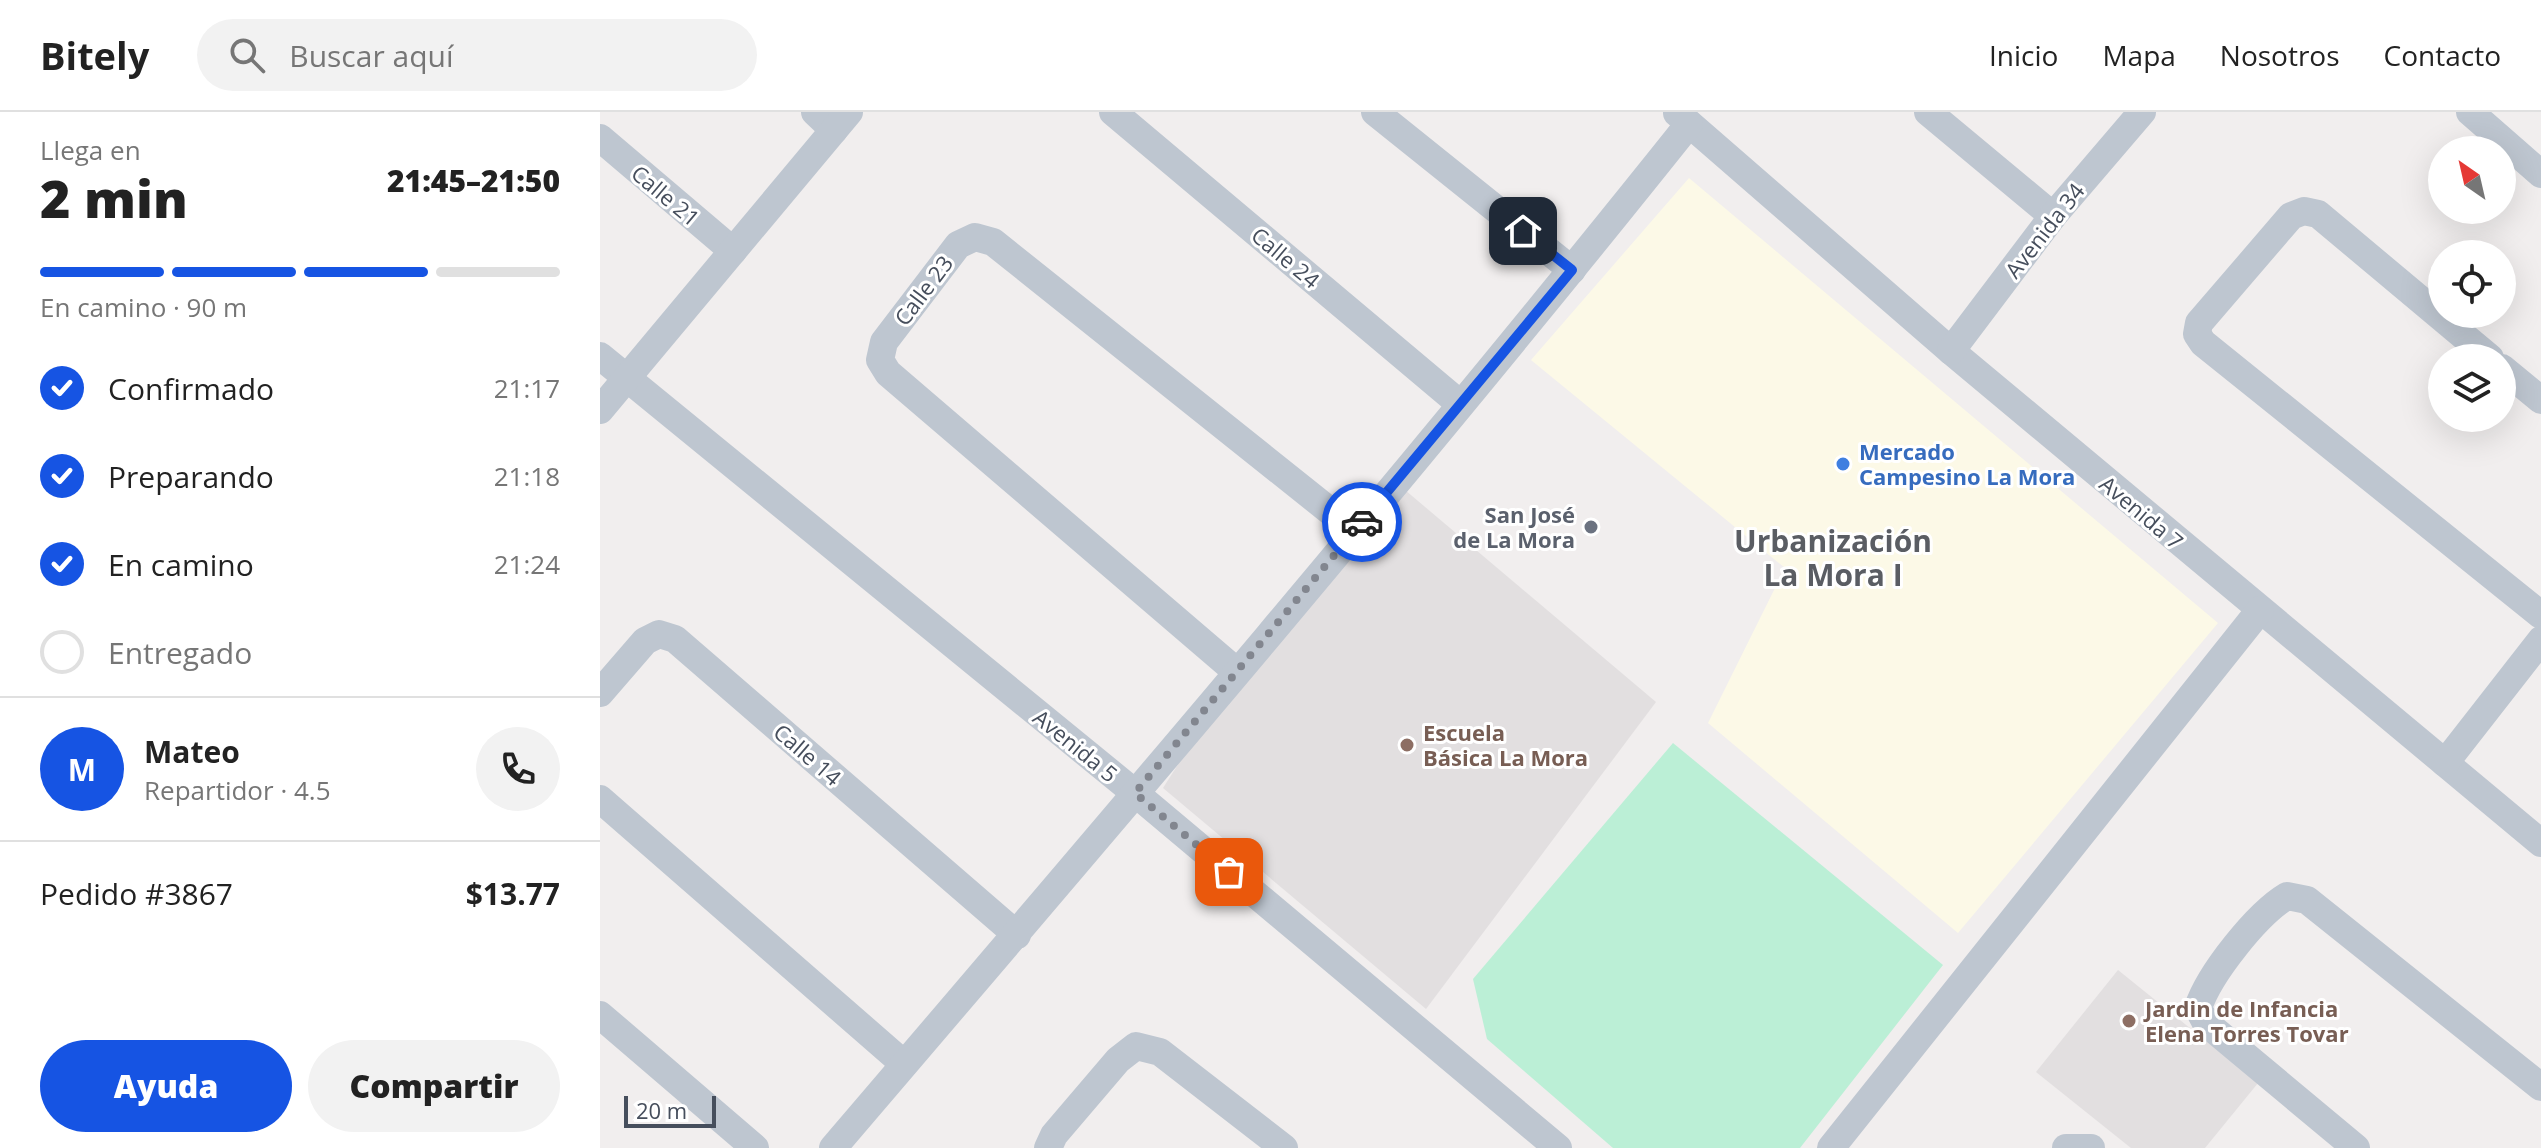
<!DOCTYPE html>
<html lang="es">
<meta charset="utf-8">
<style>
body{margin:0;font-family:"Open Sans",sans-serif;background:#f2f2f2;color:#222;height:100vh;display:flex;flex-direction:column;font-size:30px;white-space:nowrap}
*{box-sizing:border-box;margin:0}
p{font-size:26px;color:#767676}
.icon{flex:none;width:44px;height:44px;fill:none;stroke:currentColor;stroke-width:2;stroke-linecap:round;stroke-linejoin:round}
.map{position:relative;flex:1;overflow:hidden}
.drawer{display:flex;flex-direction:column;background:#fff;width:600px}
.drawer>*{flex:none}
.needle{width:52px;rotate:326deg}
.controls{position:absolute;left:1828px;top:24px;display:grid;gap:16px}
.controls a{display:grid;place-items:center;width:88px;height:88px;border-radius:50%;background:#fff;box-shadow:0 8px 32px #0002;font-size:40px}
.scale{position:absolute;left:24px;bottom:20px;width:92px;box-sizing:border-box;padding-left:8px;border:4px solid #464e5c;border-top:0;font-size:22px;line-height:28px;white-space:nowrap;color:#464e5c;-webkit-text-stroke:6px #fff;paint-order:stroke}
.pin{position:absolute;display:grid;place-items:center;width:68px;height:68px;color:#fff;margin:-34px;border-radius:16px;box-shadow:0 4px 12px #0006}
.courier{position:absolute;display:grid;place-items:center;width:80px;height:80px;margin:-40px;border:6px solid #1654e3;border-radius:50%;background:#fff;color:#222;box-shadow:0 2px 10px #0007}
.head em{font-style:normal;font-weight:800}
.head div{display:flex;flex-direction:column-reverse}
.head{display:flex;align-items:center;justify-content:space-between;height:136px;padding:0 40px}
h1{font-size:52px;font-weight:800;line-height:60px}
.bar{display:grid;grid-template-columns:repeat(4,1fr);gap:12px 8px;align-content:center;height:96px;padding:0 40px}
.bar i{height:10px;border-radius:6px;background:#e0e0e0}
.bar .current{background:#1654e3}
.bar p{grid-column:span 4}
.line{display:flex;align-items:center;gap:20px;padding:0 40px;border-top:2px solid #e0e0e0}
.line div{flex:1}
.round{display:grid;place-items:center;flex:none;width:84px;height:84px;border-radius:42px;background:#f2f2f2}
ol{padding:0 40px;list-style:none}
li{display:flex;align-items:center;gap:24px;height:88px}
li p{margin-inline-start:auto}
li .icon{padding:8px;border-radius:50%;background:#1654e3;color:#fff;stroke-width:4}
li:last-child{color:#767676}
li i{width:44px;height:44px;border:4px solid #e0e0e0;border-radius:50%}
.primary-button{display:flex;gap:16px;margin-top:auto;padding:16px 40px}
.primary-button a{flex:1;height:92px;border-radius:48px;background:#1654e3;color:#fff;font-size:32px;font-weight:800;line-height:92px;text-align:center}
.primary-button a+a{background:#f2f2f2;color:#222}
header{display:flex;align-items:center;gap:48px;box-sizing:border-box;height:112px;padding:0 40px;background:#fff;border-bottom:2px solid #e0e0e0}
header strong{font-size:38px}
nav{display:flex;gap:44px;margin-inline-start:auto;font-size:28px}
.search{width:560px;height:72px;background:#f2f2f2;display:flex;align-items:center;gap:20px;box-sizing:border-box;padding:0 28px;border-radius:44px;color:#767676;font-size:30px}
main{display:flex;flex:1;min-height:0}
.map>svg:first-child{display:block}
</style>
<header>
<strong>Bitely</strong>
<div class="search"><svg class="icon" aria-label="search" viewBox="0 0 24 24"><circle cx="10" cy="10" r="6"/><path d="M15 15l6 6"/></svg>Buscar aquí</div>
<nav><a>Inicio</a><a>Mapa</a><a>Nosotros</a><a>Contacto</a></nav>
</header>
<main>
<section class="drawer">
<div class="head"><div><h1>2 min</h1><p>Llega en</p></div><em>21:45–21:50</em></div>
<div class="bar"><i class="current"></i><i class="current"></i><i class="current"></i><i></i><p>En camino · 90 m</p></div>
<ol>
<li><svg class="icon" aria-label="check" viewBox="0 0 24 24"><path d="M5 12l5 5 9-10"/></svg>Confirmado<p>21:17</p></li>
<li><svg class="icon" aria-label="check" viewBox="0 0 24 24"><path d="M5 12l5 5 9-10"/></svg>Preparando<p>21:18</p></li>
<li><svg class="icon" aria-label="check" viewBox="0 0 24 24"><path d="M5 12l5 5 9-10"/></svg>En camino<p>21:24</p></li>
<li><i></i>Entregado</li>
</ol>
<div class="line" style="height:144px"><b class="round" style="background:#1654e3;color:#fff">M</b><div><b>Mateo</b><p>Repartidor · 4.5</p></div><a class="round"><svg class="icon" aria-label="phone" viewBox="0 0 24 24"><path d="M5 4h4l2 5-3 2q2 4 5 5l2-3 5 2v4C11 20 4 13 5 4z"/></svg></a></div>
<div class="line" style="height:104px"><div>Pedido #3867</div><b>$13.77</b></div>
<div class="primary-button"><a>Ayuda</a><a>Compartir</a></div>
</section>
<div class="map">
<svg width="1941" height="1036" viewBox="0 0 1941 1036">
<rect width="100%" height="100%" fill="#f1eeee"/>
<path fill="#fcf9e7" d="M1089,66l529,445 -260,310 -250,-210 77,-155 -254,-208z"/>
<g fill="#e2dfe0">
<path d="M805,378l251,212 -230,307 -263,-221 74,-116z"/>
<path d="M1518,858l140,113 -53,65h-74l-95,-76z"/>
</g>
<path fill="#bbefd6" d="M1073,631l270,222 -143,183h-187l-126,-109 -14,-60z"/>
<g fill="none" stroke-linecap="round" stroke-linejoin="round">
<g stroke="#bec6d0" stroke-width="28">
<path d="M215,0l19,18"/>
<path d="M513,0l346,291"/>
<path d="M775,0l197,158"/>
<path d="M1328,0l125,104"/>
<path d="M1870,0l71,62"/>
<path d="M1077,1l274,238 590,492"/>
<path d="M0,26l133,113"/>
<path d="M1351,239l102,-135 89,-104"/>
<path d="M0,244l535,437 423,355"/>
<path d="M1890,246l-172,-144 -14,-3 -13,5 -92,107 -2,11 6,9 338,272"/>
<path d="M1902,256l39,32"/>
<path d="M0,298l249,-298"/>
<path d="M637,560l-349,-299 -8,-13 4,-18 74,-97 17,-8 18,5 362,289"/>
<path d="M0,581l45,-52 14,-7 16,5 342,296"/>
<path d="M1845,651l96,-123"/>
<path d="M0,687l304,265"/>
<path d="M0,903l155,133"/>
<path d="M233,1036c289,-338 579,-677 856,-1024"/>
<path d="M448,1036l6,-13 64,-75 18,-14 24,6 124,96"/>
<path d="M1231,1036l429,-538"/>
<path d="M1466,1036h25"/>
<path d="M1756,1036l-150,-125 -8,-15c11,-34 59,-94 89,-112l20,4 234,187"/>
</g>
</g>
<g fill="none" stroke-linecap="round" stroke-linejoin="round">
<path stroke="#82868f" stroke-width="8" stroke-dasharray="0 14.4" d="M629,760l-94,-79 227,-271"/>
<path stroke="#1654e3" stroke-width="10" d="M762,410l210,-252 -49,-39"/>
</g>
<circle fill="#3f7fe0" stroke="#fff" stroke-width="3" cx="1243" cy="352" r="8"/>
<circle fill="#6b7280" stroke="#fff" stroke-width="3" cx="991" cy="415" r="8"/>
<g fill="#8d6e63" stroke="#fff" stroke-width="3">
<circle cx="807" cy="633" r="8"/>
<circle cx="1529" cy="909" r="8"/>
</g>
<g text-anchor="middle" dominant-baseline="central" stroke-width="6" stroke-linejoin="round" paint-order="stroke">
<g font-size="22" fill="#464e5c" stroke="#fff">
<text transform="translate(66 83) rotate(40)">Calle 21</text>
<text transform="translate(1444 118) rotate(-52)">Avenida 34</text>
<text transform="translate(686 145) rotate(40)">Calle 24</text>
<text transform="translate(323 178) rotate(-53)">Calle 23</text>
<text transform="translate(1542 400) rotate(40)">Avenida 7</text>
<text transform="translate(476 633) rotate(39)">Avenida 5</text>
<text transform="translate(208 642) rotate(41)">Calle 14</text>
</g>
<g font-size="22" font-weight="bold" fill="#366cbe" stroke="#fff" text-anchor="start">
<text x="1259" y="339">Mercado<tspan x="1259" dy="25">Campesino La Mora</tspan></text>
</g>
<g font-size="22" font-weight="bold" fill="#5b616d" stroke="#fff" text-anchor="end">
<text x="975" y="402">San José<tspan x="975" dy="25">de La Mora</tspan></text>
</g>
<g font-size="22" font-weight="bold" fill="#785e54" stroke="#fff" text-anchor="start">
<text x="823" y="620">Escuela<tspan x="823" dy="25">Básica La Mora</tspan></text>
<text x="1545" y="896">Jardin de Infancia<tspan x="1545" dy="25">Elena Torres Tovar</tspan></text>
</g>
<g font-size="30" font-weight="bold" fill="#5a5d63" stroke="#fff">
<text x="1233" y="428">Urbanización<tspan x="1233" dy="34">La Mora I</tspan></text>
</g>
</g>
</svg>
<div class="controls">
<a><svg class="needle" viewBox="-14 -14 28 28"><path d="M0-13l5 13h-10z" fill="#e53935"/><path d="M0 13l5-13h-10z" fill="#767676"/></svg></a>
<a><svg class="icon" aria-label="locate" viewBox="0 0 24 24"><circle cx="12" cy="12" r="6"/><path d="M12 2v4M12 18v4M2 12h4M18 12h4"/></svg></a>
<a><svg class="icon" aria-label="layers" viewBox="0 0 24 24"><path d="M12 4l9 5-9 5-9-5zM3 14l9 5 9-5"/></svg></a>
</div>
<div class="scale">20 m</div>
<div class="pin" style="left:629px;top:760px;background:#ea580c"><svg class="icon" aria-label="bag" viewBox="0 0 24 24"><path d="M5 8h14l-1 12H6zM9 8a3 3 0 0 1 6 0"/></svg></div>
<div class="pin" style="left:923px;top:119px;background:#1f2937"><svg class="icon" aria-label="home" viewBox="0 0 24 24"><path d="M3 11l9-7 9 7M6 9v11h12V9"/></svg></div>
<div class="courier" style="left:762px;top:410px"><svg class="icon" aria-label="car" viewBox="0 0 24 24"><path d="M5 17H2v-5l4-1 3-4h7l3 4 3 1v5h-3M9 17h6M6 11h13"/><circle cx="7" cy="17" r="2"/><circle cx="17" cy="17" r="2"/></svg></div>
</div>
</main>
